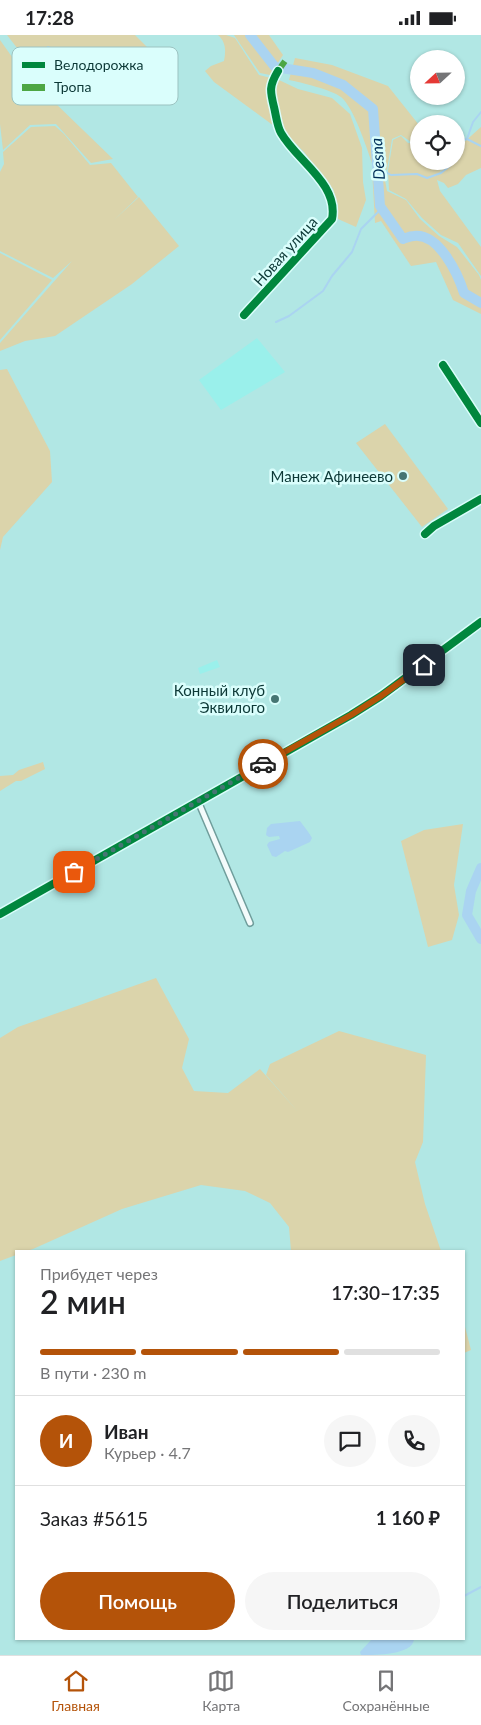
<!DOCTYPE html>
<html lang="ru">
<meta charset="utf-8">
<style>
body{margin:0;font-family:Lato,sans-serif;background:#f6f6f6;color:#202124;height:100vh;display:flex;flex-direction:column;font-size:19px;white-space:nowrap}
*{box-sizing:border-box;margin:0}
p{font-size:16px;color:#757577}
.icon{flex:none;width:28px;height:28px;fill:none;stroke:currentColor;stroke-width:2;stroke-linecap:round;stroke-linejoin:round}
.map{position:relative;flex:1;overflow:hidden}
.details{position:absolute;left:15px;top:1215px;width:450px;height:390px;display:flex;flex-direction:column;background:#fff;border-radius:0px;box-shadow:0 1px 4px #0004}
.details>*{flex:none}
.needle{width:32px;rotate:248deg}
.fabs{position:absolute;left:410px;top:15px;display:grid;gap:10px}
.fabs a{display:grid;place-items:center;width:55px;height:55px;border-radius:50%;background:#fff;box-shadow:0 1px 4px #0004;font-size:25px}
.pin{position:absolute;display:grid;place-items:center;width:42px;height:42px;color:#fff;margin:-21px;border-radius:10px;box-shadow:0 2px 8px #0006}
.courier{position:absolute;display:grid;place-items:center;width:50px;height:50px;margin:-25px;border:4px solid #b45309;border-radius:50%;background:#fff;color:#222;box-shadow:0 1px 6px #0007}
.overview em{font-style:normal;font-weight:600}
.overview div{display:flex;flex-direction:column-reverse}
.overview{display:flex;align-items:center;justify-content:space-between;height:85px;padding:0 25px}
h1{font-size:32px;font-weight:600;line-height:38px}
.bar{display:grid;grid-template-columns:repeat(4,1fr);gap:8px 5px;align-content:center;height:60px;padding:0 25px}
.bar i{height:6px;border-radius:4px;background:#e0e0e0}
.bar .current{background:#b45309}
.bar p{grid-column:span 4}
.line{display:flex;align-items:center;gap:12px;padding:0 25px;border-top:1px solid #e0e0e0}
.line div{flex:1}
.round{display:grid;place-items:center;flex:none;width:52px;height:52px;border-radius:26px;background:#f6f6f6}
.primary-button{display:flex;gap:10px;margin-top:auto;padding:10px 25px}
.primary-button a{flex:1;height:58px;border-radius:30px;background:#b45309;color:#fff;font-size:20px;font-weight:600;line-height:58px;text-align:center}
.primary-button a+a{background:#f6f6f6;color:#202124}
.status{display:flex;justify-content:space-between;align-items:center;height:35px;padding:0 25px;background:#fff;direction:ltr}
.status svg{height:14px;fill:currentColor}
.menu{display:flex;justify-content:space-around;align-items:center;height:70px;border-top:1px solid #e0e0e0;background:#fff;font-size:14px;color:#757577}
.menu a{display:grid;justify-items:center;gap:2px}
.menu .current{color:#b45309}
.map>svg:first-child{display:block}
</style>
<div class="status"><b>17:28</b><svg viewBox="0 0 49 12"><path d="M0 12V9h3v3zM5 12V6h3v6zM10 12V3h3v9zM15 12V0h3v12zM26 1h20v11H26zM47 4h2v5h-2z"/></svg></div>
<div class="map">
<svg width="481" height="1620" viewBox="0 0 481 1620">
<rect width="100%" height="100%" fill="#b1e7e4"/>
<g fill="#9af0eb">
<path d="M257,303l28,34 -64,38 -22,-30z"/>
<path d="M217,625l3,7 -20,7 -2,-6z"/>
</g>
<g fill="#dbd4ab">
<path d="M7,0h128l16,16 -51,47 -30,-31 -5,4 9,11 -8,14 -35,-30z"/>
<path d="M218,0h8l9,3 24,37 20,5 19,9 34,9 18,16 12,34 1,34 3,18 -10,27 -18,-8v-13l-5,-17 -29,-37 -15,-15 -75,-55 -9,-11 6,-5 13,-5c2,-10 2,-19 -6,-26z"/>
<path d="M234,0h35l14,20 -13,20 -10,-2z"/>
<path d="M0,5l22,31 91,88 -22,4 -35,-39 -26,1 -27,25 -3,-26z"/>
<path d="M295,23l37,7 56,21 31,39v16l-8,1 -10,-7 -9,4 -5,31 -15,-7c-6,-17 -18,-55 -31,-66 -9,-7 -41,-15 -52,-17z"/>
<path d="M55,91l9,8 26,31 21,-2 27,34 -25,24 26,-24 40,49 -47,38 -77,52 -30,5 -25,10v-8l72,-82 -19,17 -53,-27v-79l4,-8 -1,-12 28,-25z"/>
<path d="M481,92v41l-15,7 -8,9 -10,4 -4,-5 -7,-3 3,11 41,56v29l-23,-33 -17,-8 -19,-17 -16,-19 -17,-9 -1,-19 5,-31 8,-4 7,7 11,1v17h22l1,4 -2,8 4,-7 -2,-5h14v-15l6,-2z"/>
<path d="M372,134l12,6 3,16 19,9 14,19 19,17 18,11 22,28 2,5v34l-28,-14 -17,-38 -25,4 -30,-45 -6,2z"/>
<path d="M0,218l52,27 -52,60z"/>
<path d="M7,334l43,82 2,31 -49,55 -3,13v-180z"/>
<path d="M385,389l63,85 -26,18 -66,-84z"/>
<path d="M43,727l2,7 -24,12h-5l-16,10v-15l13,-1 6,-5z"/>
<path d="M463,789l-9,61 5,30 -7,25 -24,7 -27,-106 23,-11z"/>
<path d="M156,943l33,61 -7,29 12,23 34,2 32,-24 39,44 -33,-38 4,-11 69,-33 87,24 -3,87 -8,20 10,42 16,47h-150l-2,-24 -19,-24 -25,-12 -44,-6 -79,24 -89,40 -6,2h-11v4l-16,6v-223l18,-11z"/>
<path d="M464,1288l7,27 -7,3z"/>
</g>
<g fill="#aad4f1">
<path d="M48,11l5,2 4,6 -2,6 -5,2 -5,-6 -2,-7z"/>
<path d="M300,786c4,6 9,11 12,17l-2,4 -22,10 -3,-1 -9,6 -4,-1 -5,-11 2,-3 11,-3 -1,-3 -10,1 -3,-2 1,-7 4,-4z"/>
<path d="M372,1604h42c-1,16 -38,16 -53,16l-1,-3z"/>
</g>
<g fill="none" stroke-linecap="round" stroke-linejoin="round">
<g stroke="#aad4f1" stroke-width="2">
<path d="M467,104l6,-17 8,-10"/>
<path d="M456,108l1,-2 10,-2 14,7"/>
<path d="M377,132l14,8 26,-1 10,4 14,-5 11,-9v-3"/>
<path d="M276,287l13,-6 34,-25 9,-15 20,-24 9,-23 21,-21"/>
<path d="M464,1561l17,-9"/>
</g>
<g stroke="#aad4f1" stroke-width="10">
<path d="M250,0l25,32 38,6 30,12 30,24 7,97 23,33c3,-1 7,-3 11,-3 25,-3 44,38 50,57l17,10"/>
<path d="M481,833l-10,23 -4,24 14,24"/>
</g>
<defs>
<g id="street">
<path d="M244,280l88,-96c7,-35 -35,-58 -51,-86 -4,-7 -5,-18 -7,-26 -4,-16 -5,-21 4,-36"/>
<path d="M443,330l38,58"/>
<path d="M425,499l9,-8 47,-27"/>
<path d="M198,766l52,122"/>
</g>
<path id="secondary" d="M0,879l351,-199 30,-19 100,-74"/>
</defs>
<use href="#street" stroke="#709e9c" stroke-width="8"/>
<use href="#secondary" stroke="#709e9c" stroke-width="9"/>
<use href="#street" stroke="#f3fbfb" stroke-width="5"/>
<use href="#secondary" stroke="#f3fbfb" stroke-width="7"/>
<path stroke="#4da644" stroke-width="6" stroke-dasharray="12 6" stroke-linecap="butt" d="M278,36l7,-10"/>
<defs>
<g id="cycleway">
<path d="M244,280l88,-96c7,-35 -35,-58 -51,-86 -4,-7 -5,-18 -7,-26 -4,-16 -5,-21 4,-36"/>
<path d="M443,330l38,58"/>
<path d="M425,499l9,-8 47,-27"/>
<path d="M0,879l351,-199 30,-19 100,-74"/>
</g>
</defs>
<use href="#cycleway" stroke="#dafefc" stroke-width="11"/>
<use href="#cycleway" stroke="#00873e" stroke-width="8"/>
</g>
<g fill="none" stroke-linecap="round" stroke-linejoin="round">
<path stroke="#467573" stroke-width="5" stroke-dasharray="0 9" d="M74,837l189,-108"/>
<path stroke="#b45309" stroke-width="6" d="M263,729l88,-49 30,-19 43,-31"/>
</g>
<g fill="#467573" stroke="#dafefc" stroke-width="2">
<circle cx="403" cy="441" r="5"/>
<circle cx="275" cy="664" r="5"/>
</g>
<g text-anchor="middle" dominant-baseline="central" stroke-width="5" stroke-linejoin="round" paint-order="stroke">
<g font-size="15" fill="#0c3836" stroke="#dafefc">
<text transform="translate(285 216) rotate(-48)">Новая улица</text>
</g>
<g font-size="15" fill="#0c3836" stroke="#dafefc" text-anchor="end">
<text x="393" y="441">Манеж Афинеево</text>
<text x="265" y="655">Конный клуб<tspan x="265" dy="17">Эквилого</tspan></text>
</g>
<g font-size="16" font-style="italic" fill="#002e58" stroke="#dafefc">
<text transform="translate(377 124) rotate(-94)">Desna</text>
</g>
</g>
<rect x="12" y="12" width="166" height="58" rx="8" fill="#dafefc" stroke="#9cc3c1" stroke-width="1"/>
<rect x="22" y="27" width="23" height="6" fill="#00873e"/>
<rect x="22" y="49" width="23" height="7" fill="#4da644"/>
<g font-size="14" fill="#0c3836">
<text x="54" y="35">Велодорожка</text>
<text x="54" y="57">Тропа</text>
</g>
</svg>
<div class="fabs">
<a><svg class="needle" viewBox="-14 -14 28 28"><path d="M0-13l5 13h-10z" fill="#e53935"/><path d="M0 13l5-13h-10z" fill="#757577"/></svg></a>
<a><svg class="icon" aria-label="locate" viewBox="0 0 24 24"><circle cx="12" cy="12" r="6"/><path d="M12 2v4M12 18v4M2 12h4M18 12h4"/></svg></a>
</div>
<div class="pin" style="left:74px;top:837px;background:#ea580c"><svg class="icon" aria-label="bag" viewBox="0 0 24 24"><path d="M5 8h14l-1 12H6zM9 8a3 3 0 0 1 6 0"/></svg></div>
<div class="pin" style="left:424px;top:630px;background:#1f2937"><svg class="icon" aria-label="home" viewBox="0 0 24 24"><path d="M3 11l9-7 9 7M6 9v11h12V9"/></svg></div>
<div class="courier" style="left:263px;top:729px"><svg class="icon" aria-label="car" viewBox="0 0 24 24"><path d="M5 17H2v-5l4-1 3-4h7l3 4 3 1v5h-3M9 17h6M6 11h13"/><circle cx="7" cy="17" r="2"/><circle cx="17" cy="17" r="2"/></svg></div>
<section class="details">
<div class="overview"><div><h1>2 мин</h1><p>Прибудет через</p></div><em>17:30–17:35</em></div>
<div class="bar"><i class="current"></i><i class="current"></i><i class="current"></i><i></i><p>В пути · 230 m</p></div>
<div class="line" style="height:90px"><b class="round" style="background:#b45309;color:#fff">И</b><div><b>Иван</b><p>Курьер · 4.7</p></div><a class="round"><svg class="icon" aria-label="chat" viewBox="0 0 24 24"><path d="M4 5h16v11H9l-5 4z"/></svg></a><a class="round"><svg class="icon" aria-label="phone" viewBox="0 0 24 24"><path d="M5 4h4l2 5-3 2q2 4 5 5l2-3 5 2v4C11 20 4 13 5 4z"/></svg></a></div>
<div class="line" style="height:65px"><div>Заказ #5615</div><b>1 160 ₽</b></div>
<div class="primary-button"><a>Помощь</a><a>Поделиться</a></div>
</section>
</div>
<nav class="menu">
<a class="current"><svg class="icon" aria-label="home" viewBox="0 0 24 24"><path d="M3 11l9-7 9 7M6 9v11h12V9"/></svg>Главная</a>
<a><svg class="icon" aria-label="map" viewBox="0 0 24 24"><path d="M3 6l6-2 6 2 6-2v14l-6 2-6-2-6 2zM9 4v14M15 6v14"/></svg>Карта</a>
<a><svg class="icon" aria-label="saved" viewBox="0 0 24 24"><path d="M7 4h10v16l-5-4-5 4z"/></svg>Сохранённые</a>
</nav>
